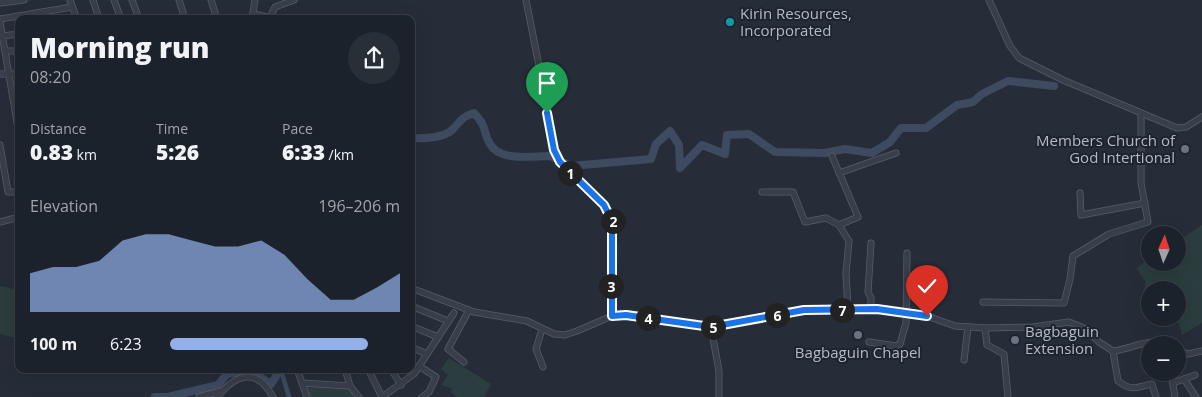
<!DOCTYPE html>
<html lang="en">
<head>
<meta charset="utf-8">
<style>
	body { margin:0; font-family:"Open Sans",sans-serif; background:#292f37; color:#f1f3f6; height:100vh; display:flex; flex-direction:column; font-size:19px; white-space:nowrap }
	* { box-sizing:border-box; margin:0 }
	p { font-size:16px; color:#a0a4a9 }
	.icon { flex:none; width:28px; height:28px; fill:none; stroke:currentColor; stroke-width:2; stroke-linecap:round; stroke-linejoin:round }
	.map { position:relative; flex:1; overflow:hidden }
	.panel { position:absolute; left:15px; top:15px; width:400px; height:358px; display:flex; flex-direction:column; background:#1c222b; border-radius:10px; box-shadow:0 5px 20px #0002,0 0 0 1px #3a3f47 }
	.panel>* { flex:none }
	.needle { width:32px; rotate:3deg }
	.buttons { position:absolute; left:1141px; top:226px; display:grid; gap:10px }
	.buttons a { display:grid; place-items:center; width:45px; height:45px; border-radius:50%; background:#1c222b; box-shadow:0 5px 20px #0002,0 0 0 1px #3a3f47; font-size:25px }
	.pin { position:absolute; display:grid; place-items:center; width:42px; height:42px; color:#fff; margin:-51px -21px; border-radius:50% 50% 50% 0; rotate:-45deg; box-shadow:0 0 5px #0007 }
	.pin .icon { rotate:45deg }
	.km { position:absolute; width:25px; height:25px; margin:-12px; border-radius:50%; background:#222; color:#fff; font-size:14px; line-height:25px; text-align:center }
	.round { display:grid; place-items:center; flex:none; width:52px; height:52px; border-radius:26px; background:#292f37 }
	.overview { display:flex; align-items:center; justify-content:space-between; height:85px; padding:0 15px }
	h1 { font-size:28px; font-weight:800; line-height:38px }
	.metrics { display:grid; grid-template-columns:repeat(3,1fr); gap:8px; height:85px; padding:5px 15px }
	.metrics div { display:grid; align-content:center }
	.metrics b { font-size:21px; font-weight:800 }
	.metrics small { font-size:14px; font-weight:400 }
	.metrics p { font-size:14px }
	.chart { height:140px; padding:10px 15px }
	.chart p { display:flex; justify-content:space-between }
	.chart svg { width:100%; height:90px; margin-top:5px; fill:#93b0eb; opacity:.7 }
	ul { padding:0 15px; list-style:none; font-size:16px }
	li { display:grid; grid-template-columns:80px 60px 1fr; align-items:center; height:38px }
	li i { height:12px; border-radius:6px; background:#93b0eb }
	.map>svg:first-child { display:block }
	.green { fill:#2b3d3e }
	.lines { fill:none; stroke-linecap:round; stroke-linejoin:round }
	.canal { stroke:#3d4a60; stroke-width:4.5 }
	.river { stroke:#3d4a60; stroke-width:8 }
	.minor-casing { stroke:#575d68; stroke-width:7 }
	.minor { stroke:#393f4a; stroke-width:5.5 }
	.route-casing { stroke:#fff; stroke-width:10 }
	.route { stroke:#1a73e8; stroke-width:6 }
	.culture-dot { fill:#0f9aa8; stroke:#1e242f; stroke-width:2 }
	.worship-dot { fill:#6b7280; stroke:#1e242f; stroke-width:2 }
	.labels { text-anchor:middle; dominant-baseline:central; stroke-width:4; stroke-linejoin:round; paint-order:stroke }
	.poi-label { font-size:15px; fill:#b4bac5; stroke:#1e242f; text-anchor:start }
</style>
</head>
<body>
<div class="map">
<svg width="1202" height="397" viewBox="0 0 1202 397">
	<rect width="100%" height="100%" fill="#262d39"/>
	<g class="green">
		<path d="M1202 225V323L1182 335 1179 323 1167 318H1178V290H1150V298L1143 294 1146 282 1136 268 1150 259V262H1178V241Z"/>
		<path d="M16 282H19V339L0 334V286L14 289Z"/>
		<path d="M449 358 491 384 484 397H457L450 392 453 389 441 385 448 375 441 369Z"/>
		<path d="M307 385 348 387 355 397H309Z"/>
	</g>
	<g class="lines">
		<path class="canal" d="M281 370 289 397"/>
		<g class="river">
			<path d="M411 138C422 139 445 138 453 129 462 120 460 118 474 113 488 128 482 130 490 144 500 162 532 156 550 156L556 159"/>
			<path d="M565 163 571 166 651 159 656 144 670 131 679 145 680 168 702 145 725 154 727 135 749 134 775 152 825 153 845 149 872 153 890 142 901 128H926L957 105 973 102 982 94 1008 81 1054 86"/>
			<path d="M155 397H168L218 385 227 374 251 371 271 384 281 369"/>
		</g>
		<defs>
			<g id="minor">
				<path d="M70 0 77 19"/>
				<path d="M93 0 99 19"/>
				<path d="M114 0 121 19"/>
				<path d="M132 0 139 19"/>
				<path d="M179 0 185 19"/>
				<path d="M211 0 217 19"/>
				<path d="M526 0 557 157C568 177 590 189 605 206 620 224 611 290 612 316"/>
				<path d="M989 0 1010 46 1019 58 1063 80 1177 128 1186 127 1202 117"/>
				<path d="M0 3 24 0"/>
				<path d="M254 14 270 18"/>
				<path d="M0 19 72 7"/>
				<path d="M252 19 255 0"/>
				<path d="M269 19 275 7 294 0"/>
				<path d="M0 22 19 134"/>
				<path d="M2 36 19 34"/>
				<path d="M5 51H19"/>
				<path d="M0 74H19"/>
				<path d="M0 145 8 192H19"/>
				<path d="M832 156 858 217 839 225 849 241 846 273 848 309"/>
				<path d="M839 173 896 153"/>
				<path d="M762 192H793L805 222 826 218 839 225"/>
				<path d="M1080 193 1081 215 1145 203"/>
				<path d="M0 222 19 217"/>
				<path d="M411 288 474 312 527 321 554 334 565 335 577 331 612 316 626 315 711 327 801 311 877 309 927 316 955 326 985 328 1033 327 1069 322 1084 328 1099 342 1113 351C1132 349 1149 337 1167 345"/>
				<path d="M983 302 1064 303 1070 279 1073 256 1109 234 1148 222 1141 183V113"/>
				<path d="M411 306 448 321"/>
				<path d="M871 309V298L868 292 871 243"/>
				<path d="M411 326 438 337"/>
				<path d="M711 327 719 371V397"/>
				<path d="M985 328 987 345 1004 354 1008 397"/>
				<path d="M542 329 536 349 543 367"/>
				<path d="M869 342 896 346 900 344 906 323 907 253"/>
				<path d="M411 347 427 354"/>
				<path d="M1178 350 1188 354 1202 351"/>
				<path d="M1113 351 1118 381C1133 392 1136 387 1152 384L1156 397"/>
				<path d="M964 360 968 327"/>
				<path d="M464 362 448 349 469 310"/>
				<path d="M419 366 436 377 429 392 422 397"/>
				<path d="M297 369 307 397"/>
				<path d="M345 369 350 386 359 397"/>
				<path d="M368 369 382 397"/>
				<path d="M391 369 401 385"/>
				<path d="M1171 373 1175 397"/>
				<path d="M1184 379 1196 397"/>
				<path d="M302 383 350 386"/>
				<path d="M1173 383 1195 375"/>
				<path d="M199 397 221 391"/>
				<path d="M217 397C235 375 256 366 273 397"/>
				<path d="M382 397 414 374 454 313"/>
			</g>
		</defs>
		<use href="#minor" class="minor-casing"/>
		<use href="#minor" class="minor"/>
	</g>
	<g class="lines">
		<defs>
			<path id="route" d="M547 113 554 150 560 162 604 205 612 221V316L626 315 711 327 804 310 877 309 927 316"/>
		</defs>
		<use href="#route" class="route-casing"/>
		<use href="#route" class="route"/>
	</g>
	<circle class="culture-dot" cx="730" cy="22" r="5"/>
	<g class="worship-dot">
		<circle cx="1185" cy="149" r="5"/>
		<circle cx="858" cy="335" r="5"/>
		<circle cx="1015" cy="340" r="5"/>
	</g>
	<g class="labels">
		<g class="poi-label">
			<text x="740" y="13">Kirin Resources,<tspan x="740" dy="17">Incorporated</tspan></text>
			<text x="1175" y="140" text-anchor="end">Members Church of<tspan x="1175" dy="17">God Intertional</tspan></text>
			<text x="1025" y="331">Bagbaguin<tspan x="1025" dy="17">Extension</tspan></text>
			<text x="858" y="352" text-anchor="middle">Bagbaguin Chapel</text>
		</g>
	</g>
</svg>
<div class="buttons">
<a><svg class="needle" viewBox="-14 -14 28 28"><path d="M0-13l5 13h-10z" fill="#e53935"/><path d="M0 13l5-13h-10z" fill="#a0a4a9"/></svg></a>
<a>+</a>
<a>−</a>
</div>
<div class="pin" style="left:547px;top:113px;background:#1e9e55"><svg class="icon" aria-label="arrive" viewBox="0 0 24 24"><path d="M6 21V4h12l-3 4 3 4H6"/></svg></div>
<div class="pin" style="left:927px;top:316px;background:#d93025"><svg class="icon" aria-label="check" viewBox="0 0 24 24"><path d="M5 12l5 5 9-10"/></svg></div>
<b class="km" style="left:570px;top:173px">1</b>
<b class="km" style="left:613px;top:221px">2</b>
<b class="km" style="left:611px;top:286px">3</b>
<b class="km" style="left:648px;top:318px">4</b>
<b class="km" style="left:713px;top:327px">5</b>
<b class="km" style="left:777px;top:315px">6</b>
<b class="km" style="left:842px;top:310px">7</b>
<section class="panel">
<div class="overview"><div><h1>Morning run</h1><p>08:20</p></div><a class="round"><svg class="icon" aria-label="share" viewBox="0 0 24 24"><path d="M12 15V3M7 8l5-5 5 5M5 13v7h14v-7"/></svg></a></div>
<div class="metrics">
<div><p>Distance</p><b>0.83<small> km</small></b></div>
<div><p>Time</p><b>5:26</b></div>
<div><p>Pace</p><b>6:33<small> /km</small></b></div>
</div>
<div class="chart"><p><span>Elevation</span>196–206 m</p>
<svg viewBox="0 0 160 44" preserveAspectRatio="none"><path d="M0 44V25L10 22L20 22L30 19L40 9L50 6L60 6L70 9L80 12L90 12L100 9L110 16L120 28L130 38L140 38L150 32L160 25V44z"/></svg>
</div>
<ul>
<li><b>100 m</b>6:23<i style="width:86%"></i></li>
</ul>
</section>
</div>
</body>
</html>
